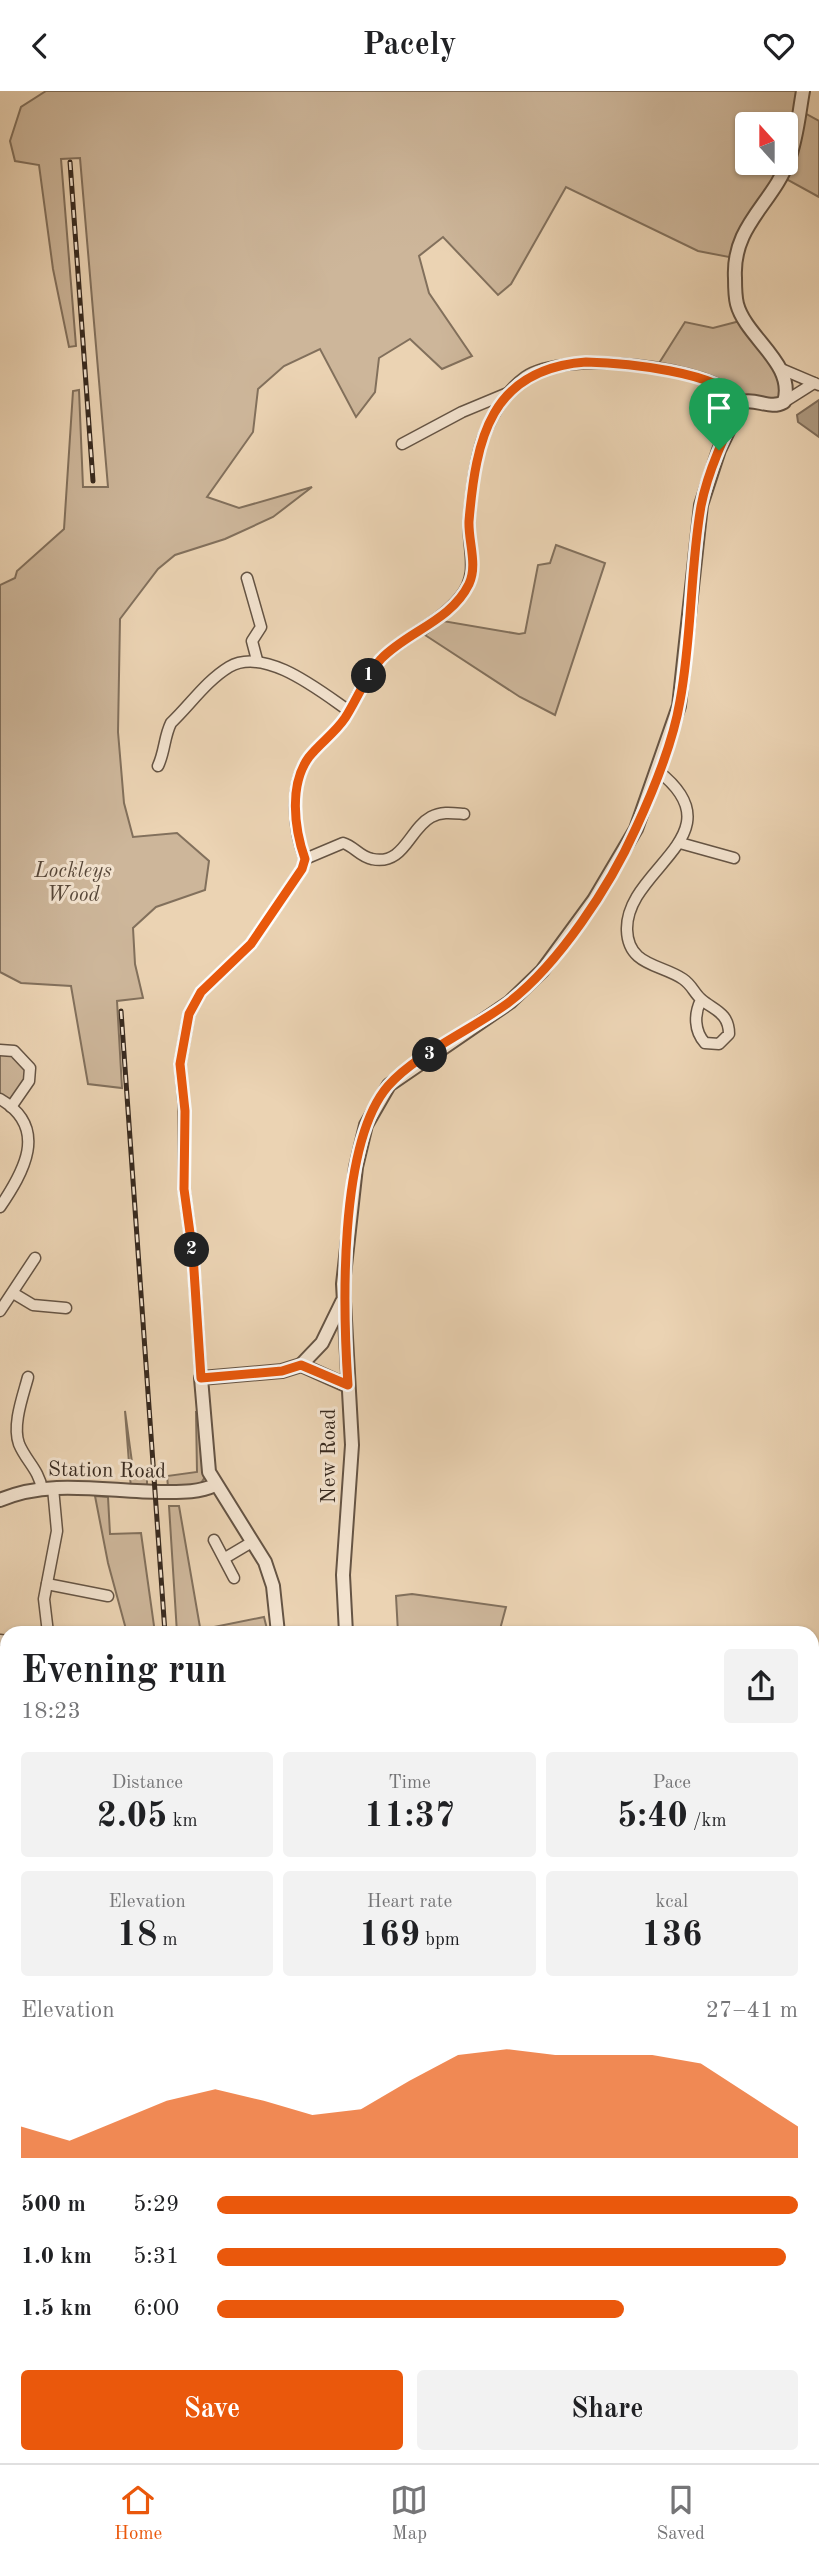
<!DOCTYPE html>
<html lang="en">
<head>
<meta charset="utf-8">
<style>
	body { margin:0; font-family:"Old Standard TT",serif; background:#f2f2f2; color:#202124; height:100vh; display:flex; flex-direction:column; font-size:26px; white-space:nowrap }
	* { box-sizing:border-box; margin:0 }
	p { font-size:23px; color:#757577 }
	.icon { flex:none; width:38px; height:38px; fill:none; stroke:currentColor; stroke-width:2; stroke-linecap:round; stroke-linejoin:round }
	.map { position:relative; flex:1; overflow:hidden }
	.side { position:absolute; left:0px; top:1535px; width:819px; height:838px; display:flex; flex-direction:column; background:#fff; border-radius:21px 21px 0 0; box-shadow:0 2px 5px #0004 }
	.side>* { flex:none }
	.needle { width:46px; rotate:339deg }
	.fabs { position:absolute; left:735px; top:21px; display:grid; gap:14px }
	.fabs a { display:grid; place-items:center; width:63px; height:63px; border-radius:7px; background:#fff; box-shadow:0 2px 5px #0004; font-size:35px }
	.pin { position:absolute; display:grid; place-items:center; width:60px; height:60px; color:#fff; margin:-72px -30px; border-radius:50% 50% 50% 0; rotate:-45deg; box-shadow:0 0 7px #0007 }
	.pin .icon { rotate:45deg }
	.km { position:absolute; width:35px; height:35px; margin:-18px; border-radius:50%; background:#222; color:#fff; font-size:19px; line-height:35px; text-align:center }
	.round { display:grid; place-items:center; flex:none; width:74px; height:74px; border-radius:7px; background:#f2f2f2 }
	.overview { display:flex; align-items:center; justify-content:space-between; height:119px; padding:0 21px }
	h1 { font-size:38px; font-weight:700; line-height:52px }
	.metrics { display:grid; grid-template-columns:repeat(3,1fr); gap:10px; height:119px; padding:7px 21px }
	.metrics div { display:grid; align-content:center; border-radius:7px; background:#f2f2f2; text-align:center }
	.metrics b { font-size:35px; font-weight:700 }
	.metrics small { font-size:19px; font-weight:400 }
	.metrics p { font-size:19px }
	.chart { height:196px; padding:14px 21px }
	.chart p { display:flex; justify-content:space-between }
	.chart svg { width:100%; height:126px; margin-top:7px; fill:#ea580c; opacity:.7 }
	.cta { display:flex; gap:14px; margin-top:auto; padding:14px 21px }
	.cta a { flex:1; height:80px; border-radius:7px; background:#ea580c; color:#fff; font-size:28px; font-weight:700; line-height:80px; text-align:center }
	.cta a+a { background:#f2f2f2; color:#202124 }
	ul { padding:0 21px; list-style:none; font-size:23px }
	li { display:grid; grid-template-columns:112px 84px 1fr; align-items:center; height:52px }
	li i { height:18px; border-radius:9px; background:#ea580c }
	header { display:flex; justify-content:space-between; align-items:center; height:91px; padding:0 21px; background:#fff; font-size:32px; font-weight:700 }
	.menu { display:flex; justify-content:space-around; align-items:center; height:98px; border-top:2px solid #e0e0e0; background:#fff; font-size:19px; color:#757577 }
	.menu a { display:grid; justify-items:center; gap:4px }
	.menu .selected { color:#ea580c }
	.map>svg:first-child { display:block }
	.green { fill:#cdb69a; stroke:#82705c; stroke-width:2; fill-rule:evenodd }
	.water { fill:#ae9a81; stroke:#7f6d5a; stroke-width:2 }
	.lines { fill:none; stroke-linecap:round; stroke-linejoin:round }
	.river { stroke:#ae9a81; stroke-width:16 }
	.minor-casing { stroke:#655444; stroke-width:13 }
	.tertiary-casing { stroke:#655444; stroke-width:16 }
	.primary-casing { stroke:#382a1f; stroke-width:18 }
	.minor { stroke:#f2e2ce; stroke-width:10 }
	.tertiary { stroke:#f2e2ce; stroke-width:12 }
	.primary { stroke:#ebd3b3; stroke-width:14 }
	.rail-casing { stroke:#382a1f; stroke-width:5 }
	.rail { stroke:#f2e2ce; stroke-width:2.5; stroke-dasharray:8; stroke-linecap:butt }
	.route-casing { stroke:#fff; stroke-width:14 }
	.route { stroke:#ea580c; stroke-width:9 }
	.labels { text-anchor:middle; dominant-baseline:central; stroke-width:6; stroke-linejoin:round; paint-order:stroke }
	.park-label { font-size:21px; font-style:italic; fill:#564638; stroke:#f2e2ce }
	.street-label { font-size:21px; fill:#382a1f; stroke:#f2e2ce }
</style>
</head>
<body>
<header><svg class="icon" aria-label="back" viewBox="0 0 24 24"><path d="M15 5l-7 7 7 7"/></svg>Pacely<svg class="icon" aria-label="heart" viewBox="0 0 24 24"><path d="M12 20l-8-8c-3-5 5-10 8-4 3-6 11-1 8 4z"/></svg></header>
<div class="map">
<svg width="819" height="2372" viewBox="0 0 819 2372">
	<rect width="100%" height="100%" fill="#ebd3b3"/>
	<filter id="stains"><feTurbulence type="fractalNoise" baseFrequency=".00286" numOctaves="4"/><feColorMatrix values="0 0 0 0 .2 0 0 0 0 .09 0 0 0 0 .02 0 0 0 .5 -.17"/></filter>
	<radialGradient id="worn" r=".72"><stop offset=".6" stop-color="#630" stop-opacity="0"/><stop offset="1" stop-color="#630" stop-opacity=".3"/></radialGradient>
	<g class="green">
		<path d="M46 0H804L801 20 819 30V106L781 85 734 167 698 160 566 96 511 193 498 204 443 146 419 165 429 202 472 265 442 278 410 248 379 267 375 301 356 326 320 258 284 275 258 298 253 341 207 406 239 417 312 396 273 426 225 448 175 464 158 478 120 528 118 641 124 712 133 746 177 742 209 770 205 799 156 816 133 837 135 873 143 907 117 910 122 997 88 993 71 895 21 892 0 881V494L15 487 17 480 64 438 73 300 79 299 83 396H108L80 67 61 68 76 255 69 256 53 178 39 74 15 70 10 50 21 16ZM747 33H786V72H747Z"/>
		<path d="M744 229 779 277 784 311 751 310 719 296 656 277 685 231 713 237Z"/>
		<path d="M556 454 605 472 555 624 520 606 425 544 443 530 519 543 525 542 538 474 550 472Z"/>
		<path d="M0 962 12 963 26 977V991L11 1009 0 1004Z"/>
		<path d="M125 1320 134 1386H147V1397L131 1398Z"/>
		<path d="M196 1321H200L205 1386 199 1395 168 1396 167 1385 197 1381Z"/>
		<path d="M95 1405 108 1406 110 1443 141 1442 155 1542H127L108 1472Z"/>
		<path d="M169 1415H179L201 1542H177Z"/>
		<path d="M412 1503 506 1516 499 1542H398L396 1505Z"/>
		<path d="M264 1526 268 1542H223L214 1536Z"/>
		<path d="M819 1557V1766L812 1765V1560Z"/>
		<path d="M0 1773 7 1774V1885L0 1887Z"/>
		<path d="M7 1895V2254H0V1897Z"/>
		<path d="M812 1993 819 1995V2306L812 2307Z"/>
		<path d="M0 2261H7V2366H21L9 2372H0Z"/>
		<path d="M141 2366H211L212 2372H142Z"/>
		<path d="M229 2366H280L283 2372H229Z"/>
		<path d="M353 2366H401L408 2372H352Z"/>
	</g>
	<path class="water" d="M819 309V346L798 331 797 324Z"/>
	<g class="lines">
		<path class="river" d="M812 1834 819 1839"/>
		<defs>
			<g id="minor">
				<path d="M779 277 819 294"/>
				<path d="M784 311 814 292"/>
				<path d="M402 353 462 321 510 301"/>
				<path d="M247 487 261 536 252 550 257 569"/>
				<path d="M158 675C165 660 164 646 171 632 190 614 206 590 229 576 265 555 320 600 349 620"/>
				<path d="M658 680C740 744 625 777 627 839 628 875 661 873 683 888 692 894 694 902 701 908 713 919 729 921 729 943L719 953 705 952C694 940 694 923 701 909"/>
				<path d="M680 752 734 767"/>
				<path d="M305 768 343 752C354 755 360 766 372 768 404 775 409 738 431 726 442 720 453 722 464 723"/>
				<path d="M0 959 14 960 30 977 29 990 11 1016"/>
				<path d="M0 1008C50 1037 23 1082 0 1116"/>
				<path d="M13 1202 33 1214 66 1217"/>
				<path d="M0 1220 35 1167"/>
				<path d="M28 1286C23 1305 12 1334 19 1353 26 1370 39 1379 42 1398"/>
				<path d="M201 1287 193 1164 184 1098V1016L180 973 189 923 201 901 251 853 302 778 305 768C293 738 289 693 309 666 320 652 335 642 345 627 357 608 365 585 381 568 405 544 438 533 460 506 480 482 467 458 469 430 471 404 474 371 483 347 492 325 505 300 525 286 563 259 715 273 742 311"/>
				<path d="M214 1449 234 1487"/>
				<path d="M225 1467 252 1451"/>
				<path d="M47 1493 108 1505"/>
				<path d="M48 1542 44 1508 57 1440 53 1397"/>
				<path d="M0 1549 7 1550"/>
				<path d="M0 1892 7 1890"/>
				<path d="M407 2366 414 2372"/>
				<path d="M562 2366 567 2372"/>
				<path d="M344 2372 346 2366"/>
				<path d="M624 2372 643 2366 671 2372"/>
				<path d="M699 2372 700 2366"/>
			</g>
			<g id="tertiary">
				<path d="M301 1274 322 1252 342 1211"/>
				<path d="M0 1409C50 1387 109 1401 161 1401 179 1401 198 1402 215 1394"/>
				<path d="M278 1542 273 1495 265 1471 209 1381 201 1287 282 1280 301 1274 348 1295"/>
				<path d="M346 1542 343 1484 352 1354 343 1193 356 1076 366 1034 389 994 510 911 542 880 594 809 636 738 679 615 701 414 719 359 742 311C757 307 770 319 784 311 796 273 746 247 737 213 735 205 735 195 735 187 732 134 773 113 789 68 797 47 799 22 803 0"/>
				<path d="M0 1768 7 1769"/>
				<path d="M812 1986 819 1989"/>
			</g>
			<g id="primary">
				<path d="M0 2257 7 2256"/>
				<path d="M471 2366 474 2372"/>
			</g>
		</defs>
		<use href="#minor" class="minor-casing"/>
		<use href="#tertiary" class="tertiary-casing"/>
		<use href="#primary" class="primary-casing"/>
		<use href="#minor" class="minor"/>
		<use href="#tertiary" class="tertiary"/>
		<use href="#primary" class="primary"/>
		<defs>
			<g id="rail">
				<path d="M70 71 93 390"/>
				<path d="M121 920 165 1542"/>
				<path d="M223 2366 224 2372"/>
			</g>
		</defs>
		<use href="#rail" class="rail-casing"/>
		<use href="#rail" class="rail"/>
	</g>
	<g class="lines">
		<defs>
			<path id="route" d="M586 271C623 272 719 280 741 311 725 344 708 379 701 415 690 479 692 546 680 610 673 652 654 698 636 737 610 795 559 873 508 912 473 938 416 963 388 995 338 1053 343 1220 348 1294L301 1274 282 1280 201 1287 193 1164 184 1098 185 1020 180 973 189 923 201 901 251 853 302 778 305 768C294 737 289 693 309 666 320 652 335 642 345 627 357 608 366 585 381 568 408 540 451 530 469 493 478 474 468 450 469 430 476 348 490 278 586 271Z"/>
		</defs>
		<use href="#route" class="route-casing"/>
		<use href="#route" class="route"/>
	</g>
	<g class="labels">
		<g class="park-label">
			<text x="73" y="780">Lockleys<tspan x="73" dy="24">Wood</tspan></text>
		</g>
		<g class="street-label">
			<text transform="translate(329 1365) rotate(-90)">New Road</text>
			<text transform="translate(107 1380) rotate(1)">Station Road</text>
		</g>
	</g>
	<rect width="100%" height="100%" filter="url(#stains)"/>
	<rect width="100%" height="100%" fill="url(#worn)"/>
</svg>
<div class="fabs">
<a><svg class="needle" viewBox="-14 -14 28 28"><path d="M0-13l5 13h-10z" fill="#e53935"/><path d="M0 13l5-13h-10z" fill="#757577"/></svg></a>
</div>
<div class="pin" style="left:719px;top:359px;background:#1e9e55"><svg class="icon" aria-label="arrive" viewBox="0 0 24 24"><path d="M6 21V4h12l-3 4 3 4H6"/></svg></div>
<b class="km" style="left:369px;top:585px">1</b>
<b class="km" style="left:192px;top:1159px">2</b>
<b class="km" style="left:430px;top:964px">3</b>
<section class="side">
<div class="overview"><div><h1>Evening run</h1><p>18:23</p></div><a class="round"><svg class="icon" aria-label="share" viewBox="0 0 24 24"><path d="M12 15V3M7 8l5-5 5 5M5 13v7h14v-7"/></svg></a></div>
<div class="metrics">
<div><p>Distance</p><b>2.05<small> km</small></b></div>
<div><p>Time</p><b>11:37</b></div>
<div><p>Pace</p><b>5:40<small> /km</small></b></div>
</div>
<div class="metrics">
<div><p>Elevation</p><b>18<small> m</small></b></div>
<div><p>Heart rate</p><b>169<small> bpm</small></b></div>
<div><p>kcal</p><b>136</b></div>
</div>
<div class="chart"><p><span>Elevation</span>27–41 m</p>
<svg viewBox="0 0 160 44" preserveAspectRatio="none"><path d="M0 44V33L10 38L20 31L30 24L40 20L50 24L60 29L70 27L80 17L90 8L100 6L110 8L120 8L130 8L140 11L150 22L160 33V44z"/></svg>
</div>
<ul>
<li><b>500 m</b>5:29<i style="width:100%"></i></li>
<li><b>1.0 km</b>5:31<i style="width:98%"></i></li>
<li><b>1.5 km</b>6:00<i style="width:70%"></i></li>
</ul>
<div class="cta"><a>Save</a><a>Share</a></div>
</section>
</div>
<nav class="menu">
<a class="selected"><svg class="icon" aria-label="home" viewBox="0 0 24 24"><path d="M3 11l9-7 9 7M6 9v11h12V9"/></svg>Home</a>
<a><svg class="icon" aria-label="map" viewBox="0 0 24 24"><path d="M3 6l6-2 6 2 6-2v14l-6 2-6-2-6 2zM9 4v14M15 6v14"/></svg>Map</a>
<a><svg class="icon" aria-label="saved" viewBox="0 0 24 24"><path d="M7 4h10v16l-5-4-5 4z"/></svg>Saved</a>
</nav>
</body>
</html>
